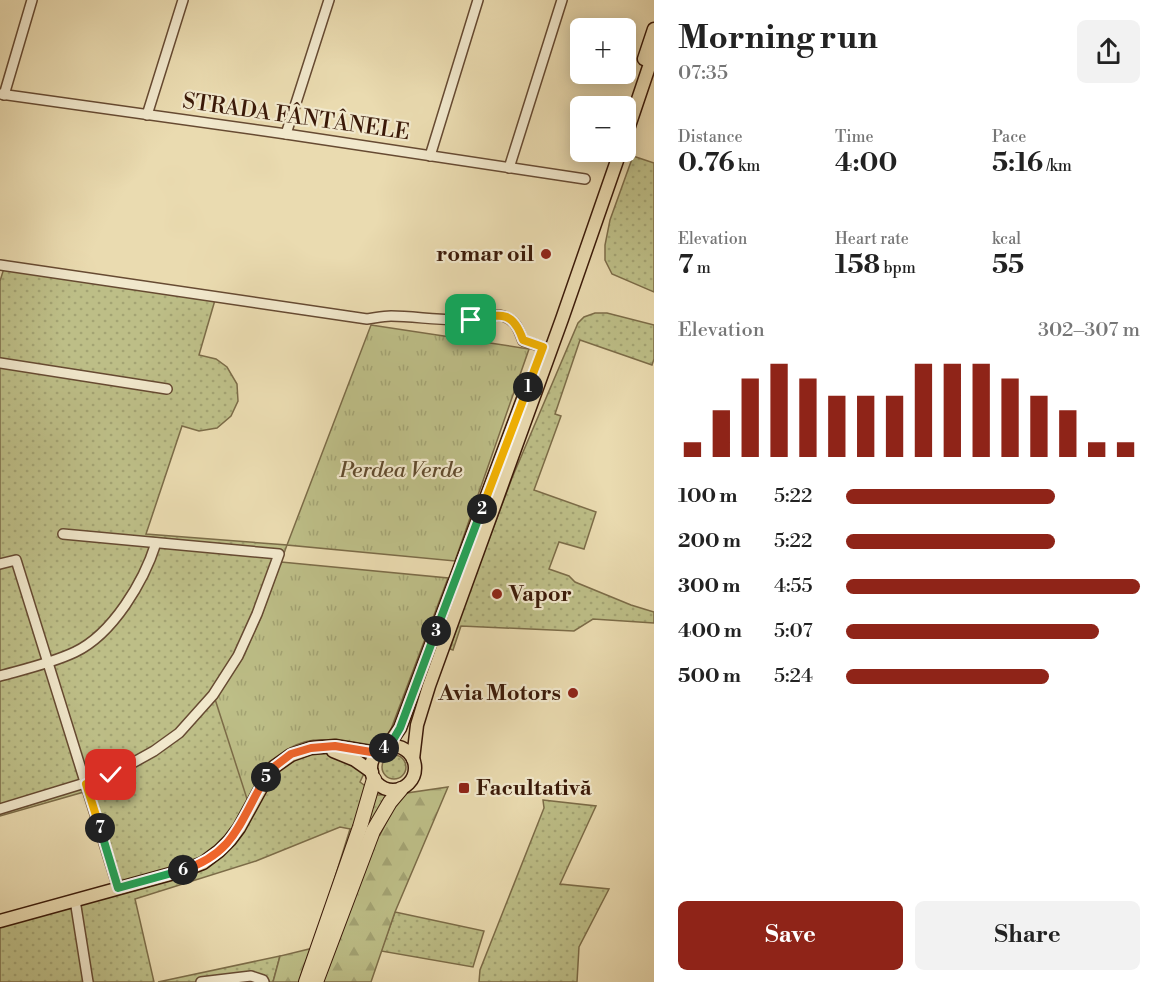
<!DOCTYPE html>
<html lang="en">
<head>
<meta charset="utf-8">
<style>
	body { margin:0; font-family:"Libre Bodoni",serif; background:#f2f2f2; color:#222; height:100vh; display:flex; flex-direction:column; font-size:22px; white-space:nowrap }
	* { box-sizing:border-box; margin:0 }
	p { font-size:20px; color:#767676 }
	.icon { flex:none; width:33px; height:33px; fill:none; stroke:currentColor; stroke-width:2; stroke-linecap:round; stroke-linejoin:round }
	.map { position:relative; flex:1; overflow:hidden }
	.sheet { display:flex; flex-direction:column; background:#fff; width:510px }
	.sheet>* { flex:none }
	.fabs { position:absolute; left:570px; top:18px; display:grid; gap:12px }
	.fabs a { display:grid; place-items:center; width:66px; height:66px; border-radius:9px; background:#fff; box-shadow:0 3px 15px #0003; font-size:30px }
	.pin { position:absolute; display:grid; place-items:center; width:51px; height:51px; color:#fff; margin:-26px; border-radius:12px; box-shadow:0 3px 9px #0006 }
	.km { position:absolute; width:30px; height:30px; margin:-15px; border-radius:50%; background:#222; color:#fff; font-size:16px; line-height:30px; text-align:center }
	.round { display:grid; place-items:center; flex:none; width:63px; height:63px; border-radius:9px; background:#f2f2f2 }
	.headline { display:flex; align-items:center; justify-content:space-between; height:102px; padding:0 24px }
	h1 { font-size:33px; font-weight:700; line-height:45px }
	.figures { display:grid; grid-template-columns:repeat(3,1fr); gap:9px; height:102px; padding:6px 24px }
	.figures div { display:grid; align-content:center }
	.figures b { font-size:26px; font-weight:700 }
	.figures small { font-size:16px; font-weight:400 }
	.figures p { font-size:16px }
	.chart { height:168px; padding:12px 24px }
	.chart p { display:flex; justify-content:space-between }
	.chart svg { width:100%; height:108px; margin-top:6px; stroke:#8f2418; stroke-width:6 }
	.button { display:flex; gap:12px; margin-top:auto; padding:12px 24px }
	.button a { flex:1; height:69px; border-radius:9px; background:#8f2418; color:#fff; font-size:24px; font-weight:700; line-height:69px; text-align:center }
	.button a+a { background:#f2f2f2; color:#222 }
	ul { padding:0 24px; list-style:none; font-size:20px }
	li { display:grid; grid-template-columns:96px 72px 1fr; align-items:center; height:45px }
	li i { height:15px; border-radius:8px; background:#8f2418 }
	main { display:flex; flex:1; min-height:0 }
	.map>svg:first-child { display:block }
	.grass { fill:url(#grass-dots); stroke:#7c6c48; stroke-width:1.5 }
	.forest { fill:url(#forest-firs); stroke:#7c6c48; stroke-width:1.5 }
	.park { fill:url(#park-tufts); stroke:#7c6c48; stroke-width:1.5 }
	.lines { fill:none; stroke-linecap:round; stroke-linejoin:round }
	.minor-casing { stroke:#664a32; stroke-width:12 }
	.major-casing { stroke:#3a1908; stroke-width:15 }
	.highway-casing { stroke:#3a1908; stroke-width:16 }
	.minor { stroke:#f1e8cc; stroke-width:9 }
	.major { stroke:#eadbb0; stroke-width:12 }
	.highway { stroke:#eadbb0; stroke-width:14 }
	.split-1-casing { stroke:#fff; stroke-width:12 }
	.split-2-casing { stroke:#fff; stroke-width:12 }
	.split-3-casing { stroke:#fff; stroke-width:12 }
	.split-4-casing { stroke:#fff; stroke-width:12 }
	.split-5-casing { stroke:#fff; stroke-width:12 }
	.split-6-casing { stroke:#fff; stroke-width:12 }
	.split-7-casing { stroke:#fff; stroke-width:12 }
	.split-8-casing { stroke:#fff; stroke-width:12 }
	.split-1 { stroke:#f5b400; stroke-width:8 }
	.split-2 { stroke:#f5b400; stroke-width:8 }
	.split-3 { stroke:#22a559; stroke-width:8 }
	.split-4 { stroke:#22a559; stroke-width:8 }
	.split-5 { stroke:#f0652b; stroke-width:8 }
	.split-6 { stroke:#f0652b; stroke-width:8 }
	.split-7 { stroke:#22a559; stroke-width:8 }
	.split-8 { stroke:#f5b400; stroke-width:8 }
	.poi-dot { fill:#8f2418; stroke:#f1e8cc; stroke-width:2 }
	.labels { text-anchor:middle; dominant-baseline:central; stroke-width:4.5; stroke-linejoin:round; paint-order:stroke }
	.street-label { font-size:22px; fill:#3a1908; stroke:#f1e8cc }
	.poi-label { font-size:22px; font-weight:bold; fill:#3a1908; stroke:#f1e8cc; text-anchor:end }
	.park-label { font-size:22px; font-style:italic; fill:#614b2e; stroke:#f1e8cc }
</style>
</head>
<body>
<main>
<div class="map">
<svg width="654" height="982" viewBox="0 0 654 982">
	<defs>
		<pattern id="grass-dots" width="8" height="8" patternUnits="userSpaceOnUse" patternTransform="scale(1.5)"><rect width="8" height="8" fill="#bdbe87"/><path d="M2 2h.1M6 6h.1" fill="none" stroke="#a3a373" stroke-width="1.8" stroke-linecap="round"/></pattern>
		<pattern id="forest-firs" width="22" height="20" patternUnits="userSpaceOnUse" patternTransform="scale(1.5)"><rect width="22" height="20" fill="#bdbe87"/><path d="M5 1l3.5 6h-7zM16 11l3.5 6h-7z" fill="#a3a373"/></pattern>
		<pattern id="park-tufts" width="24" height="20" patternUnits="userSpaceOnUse" patternTransform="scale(1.5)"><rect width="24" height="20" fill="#bdbe87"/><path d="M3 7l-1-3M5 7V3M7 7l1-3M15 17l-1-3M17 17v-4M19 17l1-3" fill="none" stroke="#a3a373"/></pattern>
	</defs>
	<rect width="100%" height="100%" fill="#eadbb0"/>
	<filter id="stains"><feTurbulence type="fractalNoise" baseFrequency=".00333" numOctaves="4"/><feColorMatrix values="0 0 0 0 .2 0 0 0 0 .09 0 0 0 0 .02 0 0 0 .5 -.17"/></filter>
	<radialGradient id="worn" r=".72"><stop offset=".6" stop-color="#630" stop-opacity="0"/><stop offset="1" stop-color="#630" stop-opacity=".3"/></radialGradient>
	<g class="grass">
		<path d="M633 156 654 163V292L612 274 605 260V245L610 220Z"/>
		<path d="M4 268 215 300 199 355 216 359 227 367 237 384 238 401 231 416 217 428 199 431 182 426 146 534 287 545 261 617 242 659 215 699 275 760C297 743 315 736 343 742 355 745 365 748 377 746L360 782 378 795 400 794 381 835 340 827 256 861 135 899 154 982H0V915L116 883 84 792 0 816V281Z"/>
		<path d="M595 313H607L654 325V359L652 365 580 340 555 414 561 416 534 490 596 512 584 549 559 542 549 569 569 576 575 582 631 605 654 612V623L593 619 574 631 461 626 453 650 450 649 462 611 512 478 578 323 584 317Z"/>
		<circle cx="394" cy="767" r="12"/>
		<path d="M543 800 596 806 560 884 609 889 579 947 577 982H479L480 970 544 808Z"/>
		<path d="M395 912 484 931 473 967 381 951Z"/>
		<path d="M280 956 273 982H158Z"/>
	</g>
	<path class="forest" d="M448 787 395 912 371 982H273L280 956 313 948 350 829 380 835 400 794Z"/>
	<g class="park">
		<path d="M371 325 529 349 455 561 287 545Z"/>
		<path d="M281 562 448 578 391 729C388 734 385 741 380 744 367 752 341 740 326 740 314 739 301 742 290 748 270 760 260 783 248 802L215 699 242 659 261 617Z"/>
	</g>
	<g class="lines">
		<defs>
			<g id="minor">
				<path d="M0 94 286 134 585 179"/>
				<path d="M4 95 32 0"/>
				<path d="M147 115 183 0"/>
				<path d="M286 134 329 0"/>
				<path d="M430 156 478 0"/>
				<path d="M509 168 562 0"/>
				<path d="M0 265 367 319C375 318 383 316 391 316 417 316 444 322 471 319 481 318 494 313 503 316 516 320 519 330 523 341L543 347"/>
				<path d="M0 363 167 389"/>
				<path d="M0 564 16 560 118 888"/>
				<path d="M0 676C25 669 52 663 75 652 113 634 144 581 156 543"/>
				<path d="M0 809 111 775 154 751 179 733 213 695 238 656 257 614 279 554 63 534"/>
				<path d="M75 900 88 982"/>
				<path d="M201 982 251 976 263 980 264 982"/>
			</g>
			<g id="major">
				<path d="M644 59 654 29"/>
				<path d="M626 135 654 52"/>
				<circle cx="393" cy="768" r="22"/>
				<path d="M387 747 400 728 523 399"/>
				<path d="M333 751 355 760 372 772"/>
				<path d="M413 759 417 725 429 686 562 319 620 152"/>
				<path d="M0 921 185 870 203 863 219 851 230 840 239 828 267 777 274 767 291 755 311 748 335 746 377 753"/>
			</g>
			<g id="highway">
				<path d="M306 982 360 827 374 779"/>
				<path d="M316 982 373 831 390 802 401 789"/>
			</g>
		</defs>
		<use href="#minor" class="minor-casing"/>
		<use href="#major" class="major-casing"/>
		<use href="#highway" class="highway-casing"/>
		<use href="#minor" class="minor"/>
		<use href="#major" class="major"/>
		<use href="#highway" class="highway"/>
	</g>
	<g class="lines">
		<defs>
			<path id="split-1" d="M471 320C499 315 512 308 523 340L543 347 528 387"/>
			<path id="split-2" d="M482 509 528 387"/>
			<path id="split-3" d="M436 631 482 509"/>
			<path id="split-4" d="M384 748 393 740 400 728 436 631"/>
			<path id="split-5" d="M266 777 274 767 291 754 311 748 335 746 377 753 384 748"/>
			<path id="split-6" d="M183 870C236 853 240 820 266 777"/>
			<path id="split-7" d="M100 828 118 888 183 870"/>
			<path id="split-8" d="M100 828 86 784 111 775"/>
		</defs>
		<use href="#split-1" class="split-1-casing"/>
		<use href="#split-2" class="split-2-casing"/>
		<use href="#split-3" class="split-3-casing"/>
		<use href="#split-4" class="split-4-casing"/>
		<use href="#split-5" class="split-5-casing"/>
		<use href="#split-6" class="split-6-casing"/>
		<use href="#split-7" class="split-7-casing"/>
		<use href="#split-8" class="split-8-casing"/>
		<use href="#split-1" class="split-1"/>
		<use href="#split-2" class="split-2"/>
		<use href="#split-3" class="split-3"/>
		<use href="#split-4" class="split-4"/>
		<use href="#split-5" class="split-5"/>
		<use href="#split-6" class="split-6"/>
		<use href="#split-7" class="split-7"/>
		<use href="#split-8" class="split-8"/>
	</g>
	<g class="poi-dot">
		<circle cx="546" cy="254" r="6"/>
		<circle cx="497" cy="594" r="6"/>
		<circle cx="573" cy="693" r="6"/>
		<rect x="458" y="782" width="12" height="12" rx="3"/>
	</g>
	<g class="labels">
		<g class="street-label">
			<text transform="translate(296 117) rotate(8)">STRADA FÂNTÂNELE</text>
		</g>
		<g class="poi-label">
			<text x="534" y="254">romar oil</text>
			<text x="509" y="594" text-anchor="start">Vapor</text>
			<text x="561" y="693">Avia Motors</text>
			<text x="476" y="788" text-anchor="start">Facultativă</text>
		</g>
		<g class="park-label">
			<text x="401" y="470">Perdea Verde</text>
		</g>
	</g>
	<rect width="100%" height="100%" filter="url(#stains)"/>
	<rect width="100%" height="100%" fill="url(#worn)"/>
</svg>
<div class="fabs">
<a>+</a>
<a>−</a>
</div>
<div class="pin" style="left:471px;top:320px;background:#1e9e55"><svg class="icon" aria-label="arrive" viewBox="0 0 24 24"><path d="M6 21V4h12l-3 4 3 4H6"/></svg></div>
<div class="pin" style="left:111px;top:775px;background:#d93025"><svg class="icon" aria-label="check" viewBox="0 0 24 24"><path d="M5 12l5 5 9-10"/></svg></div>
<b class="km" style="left:528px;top:387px">1</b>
<b class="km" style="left:482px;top:509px">2</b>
<b class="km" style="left:436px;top:631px">3</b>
<b class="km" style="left:384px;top:748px">4</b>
<b class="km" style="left:266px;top:777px">5</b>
<b class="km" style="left:183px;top:870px">6</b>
<b class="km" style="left:100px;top:828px">7</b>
</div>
<section class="sheet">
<div class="headline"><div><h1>Morning run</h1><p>07:35</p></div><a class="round"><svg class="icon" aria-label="share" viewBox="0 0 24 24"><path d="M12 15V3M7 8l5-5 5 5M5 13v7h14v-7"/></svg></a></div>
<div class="figures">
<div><p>Distance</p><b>0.76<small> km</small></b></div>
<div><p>Time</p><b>4:00</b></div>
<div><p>Pace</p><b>5:16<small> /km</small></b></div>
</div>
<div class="figures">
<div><p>Elevation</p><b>7<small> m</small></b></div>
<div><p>Heart rate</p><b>158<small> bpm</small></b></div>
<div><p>kcal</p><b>55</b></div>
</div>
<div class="chart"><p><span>Elevation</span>302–307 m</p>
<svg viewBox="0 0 160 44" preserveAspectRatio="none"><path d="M5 44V38M15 44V25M25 44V12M35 44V6M45 44V12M55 44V19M65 44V19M75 44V19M85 44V6M95 44V6M105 44V6M115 44V12M125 44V19M135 44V25M145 44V38M155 44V38"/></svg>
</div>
<ul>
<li><b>100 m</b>5:22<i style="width:71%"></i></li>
<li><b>200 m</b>5:22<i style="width:71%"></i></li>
<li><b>300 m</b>4:55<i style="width:100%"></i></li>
<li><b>400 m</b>5:07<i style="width:86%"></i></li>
<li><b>500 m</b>5:24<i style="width:69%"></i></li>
</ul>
<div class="button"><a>Save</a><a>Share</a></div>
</section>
</main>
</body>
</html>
